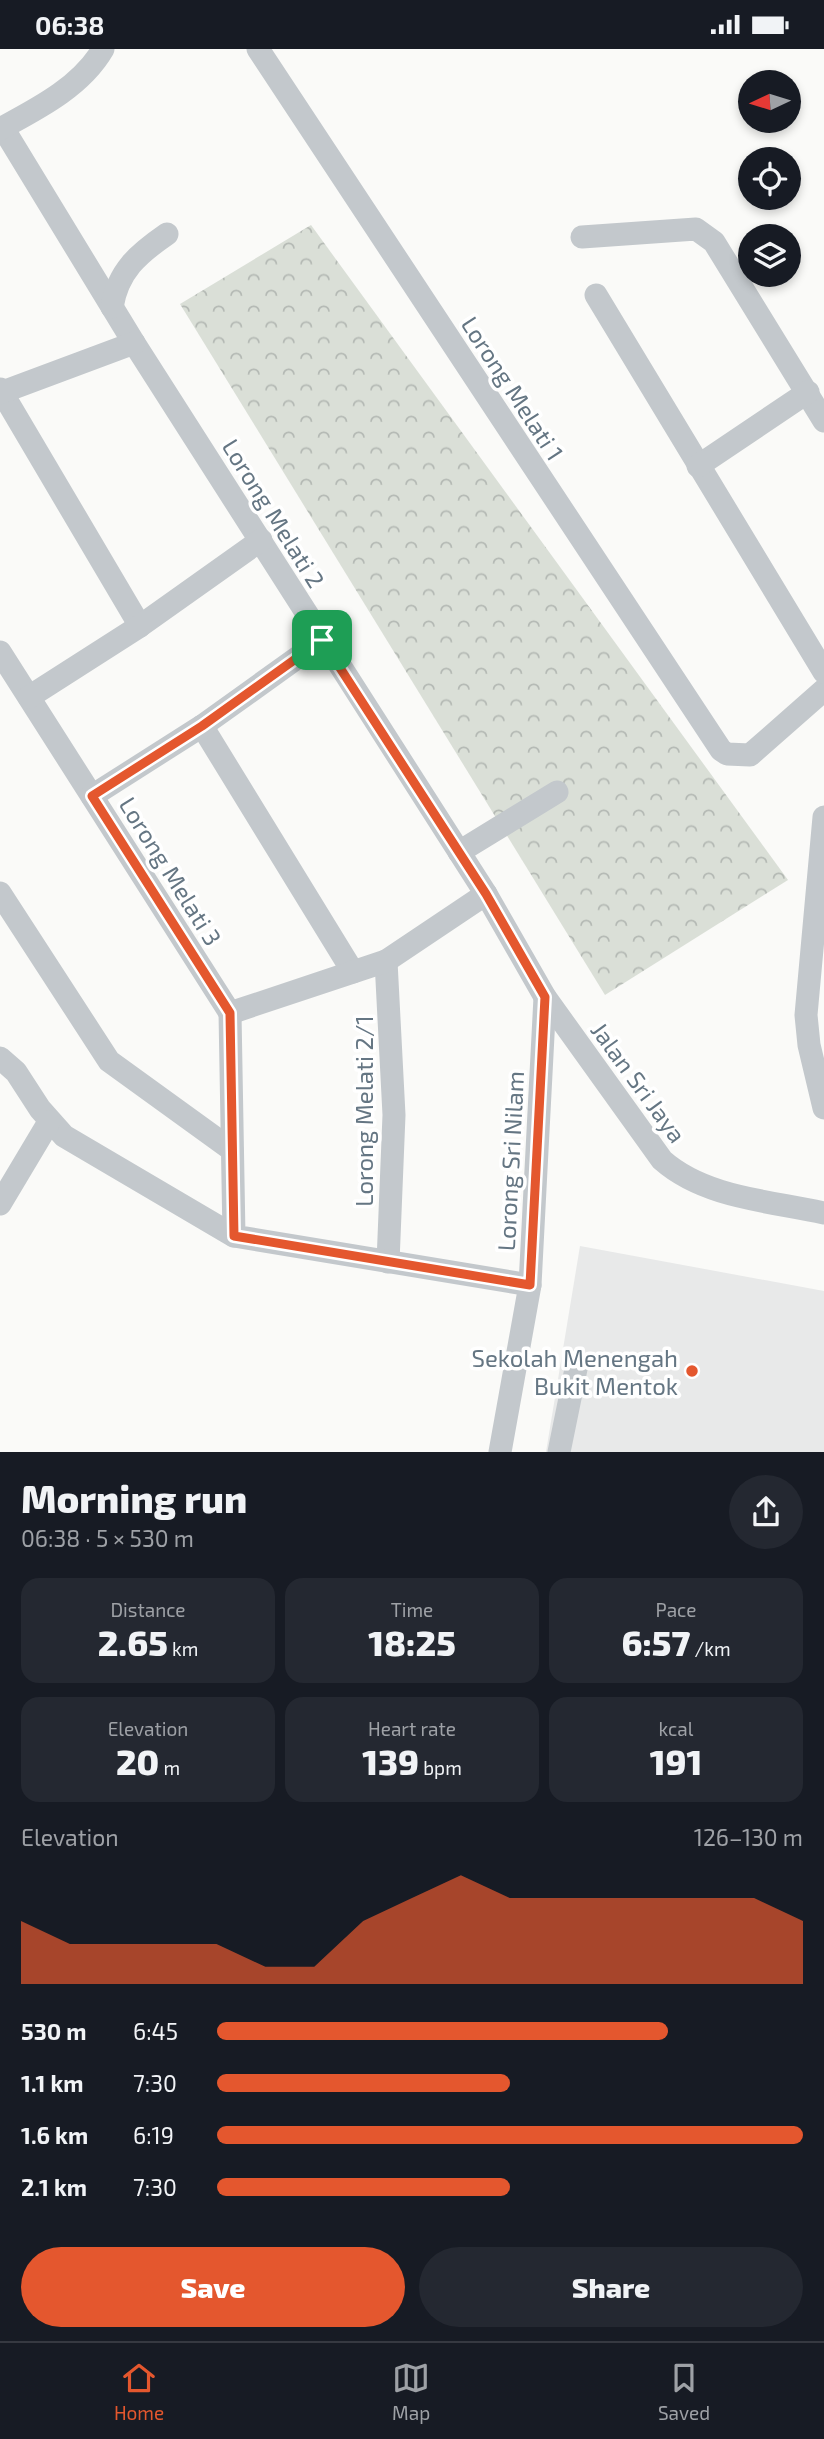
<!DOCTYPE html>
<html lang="en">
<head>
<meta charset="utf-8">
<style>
	body { margin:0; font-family:"Exo 2",sans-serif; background:#242831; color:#f1f3f6; height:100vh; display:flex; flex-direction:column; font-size:26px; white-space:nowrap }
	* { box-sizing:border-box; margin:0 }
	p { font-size:23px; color:#9ea1a6 }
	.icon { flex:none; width:38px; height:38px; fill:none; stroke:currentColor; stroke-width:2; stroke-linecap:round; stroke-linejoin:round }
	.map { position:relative; height:1403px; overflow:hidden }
	.details { display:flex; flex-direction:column; background:#171b24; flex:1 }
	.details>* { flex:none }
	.needle { width:46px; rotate:266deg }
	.buttons { position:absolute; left:738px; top:21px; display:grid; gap:14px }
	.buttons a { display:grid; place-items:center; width:63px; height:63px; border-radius:50%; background:#171b24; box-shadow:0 4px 10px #0003; font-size:35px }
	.pin { position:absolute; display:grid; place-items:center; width:60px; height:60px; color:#fff; margin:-30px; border-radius:14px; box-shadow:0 4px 10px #0006 }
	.round { display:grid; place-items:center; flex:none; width:74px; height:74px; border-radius:37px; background:#242831 }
	.summary { display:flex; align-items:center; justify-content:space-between; height:119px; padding:0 21px }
	h1 { font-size:38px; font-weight:800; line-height:52px }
	.figures { display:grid; grid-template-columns:repeat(3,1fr); gap:10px; height:119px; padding:7px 21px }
	.figures div { display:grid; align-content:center; border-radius:18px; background:#242831; text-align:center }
	.figures b { font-size:35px; font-weight:800 }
	.figures small { font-size:19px; font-weight:400 }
	.figures p { font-size:19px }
	.chart { height:196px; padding:14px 21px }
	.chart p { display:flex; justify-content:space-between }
	.chart svg { width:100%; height:126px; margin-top:7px; fill:#e4572e; opacity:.7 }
	.action { display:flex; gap:14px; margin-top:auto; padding:14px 21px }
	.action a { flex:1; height:80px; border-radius:42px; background:#e4572e; color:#fff; font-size:28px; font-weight:800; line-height:80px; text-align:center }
	.action a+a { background:#242831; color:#f1f3f6 }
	ul { padding:0 21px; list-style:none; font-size:23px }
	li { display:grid; grid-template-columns:112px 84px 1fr; align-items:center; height:52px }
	li i { height:18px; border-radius:9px; background:#e4572e }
	.status { display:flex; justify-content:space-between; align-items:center; height:49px; padding:0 35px; background:#171b24; direction:ltr }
	.status svg { height:19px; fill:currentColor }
	.dock { display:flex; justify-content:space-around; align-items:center; height:98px; border-top:2px solid #363941; background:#171b24; font-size:19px; color:#9ea1a6 }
	.dock a { display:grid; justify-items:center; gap:4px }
	.dock .active { color:#e4572e }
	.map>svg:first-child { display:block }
	.built { fill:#e8e9e9 }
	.forest { fill:url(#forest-crowns) }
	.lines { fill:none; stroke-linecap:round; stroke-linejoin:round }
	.minor { stroke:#c3c8cc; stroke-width:23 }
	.route-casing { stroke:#fff; stroke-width:14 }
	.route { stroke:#e4572e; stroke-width:9 }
	.poi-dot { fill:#e4572e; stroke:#fff; stroke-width:2.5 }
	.labels { text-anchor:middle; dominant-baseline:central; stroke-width:7; stroke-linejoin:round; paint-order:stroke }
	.street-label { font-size:24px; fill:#657683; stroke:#fff }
	.poi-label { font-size:24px; fill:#657683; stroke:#fff; text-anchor:end }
</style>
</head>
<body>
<div class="status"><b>06:38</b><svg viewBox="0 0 49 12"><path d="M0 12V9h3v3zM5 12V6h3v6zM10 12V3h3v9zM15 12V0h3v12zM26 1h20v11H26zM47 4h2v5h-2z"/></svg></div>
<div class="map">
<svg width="824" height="1403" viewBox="0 0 824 1403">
	<defs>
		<pattern id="forest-crowns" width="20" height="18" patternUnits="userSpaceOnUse" patternTransform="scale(1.75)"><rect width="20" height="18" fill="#dadfd7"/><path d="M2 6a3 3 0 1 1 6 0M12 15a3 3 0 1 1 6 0" fill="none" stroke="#b4b9b4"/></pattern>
	</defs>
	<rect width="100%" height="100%" fill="#fafaf8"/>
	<path class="built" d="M580 1197 824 1242V1403H546Z"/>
	<path class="forest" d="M311 176 788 831 605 946 180 255Z"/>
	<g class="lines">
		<g class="minor">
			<path d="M258 0 721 701 727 705 750 706 824 641"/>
			<path d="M3 79 134 294 486 845 545 948 662 1111C705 1149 770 1152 824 1164"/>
			<path d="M0 80C37 60 81 38 103 0"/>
			<path d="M582 188 696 180 714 193 824 372"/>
			<path d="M596 246 824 623"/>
			<path d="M112 258C118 222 138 205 167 185"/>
			<path d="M0 340 140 577"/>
			<path d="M0 344 134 294"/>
			<path d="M698 417 808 343"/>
			<path d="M0 603 230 964"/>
			<path d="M29 648 140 577 261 491"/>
			<path d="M202 677 353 923"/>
			<path d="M92 747 202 677 322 591"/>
			<path d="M824 768 806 966 809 996 824 1059"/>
			<path d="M459 803 557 743"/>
			<path d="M0 844 109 1012 232 1101"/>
			<path d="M386 912 394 1066 388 1213"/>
			<path d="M230 964 234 1187 530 1236"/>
			<path d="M230 964 386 912 486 845"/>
			<path d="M0 1009 16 1023 40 1060 64 1087 234 1187"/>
			<path d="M0 1155 49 1073"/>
			<path d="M500 1403 530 1236 545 948"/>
			<path d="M559 1403 577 1315"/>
		</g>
	</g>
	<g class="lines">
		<defs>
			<path id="route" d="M322 591 486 845 545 948 530 1236 234 1187 230 964 92 747 202 677Z"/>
		</defs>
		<use href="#route" class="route-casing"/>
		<use href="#route" class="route"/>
	</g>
	<circle class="poi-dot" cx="692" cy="1322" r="7"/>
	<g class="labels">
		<g class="street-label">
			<text transform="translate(513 339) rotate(57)">Lorong Melati 1</text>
			<text transform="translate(274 464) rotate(58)">Lorong Melati 2</text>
			<text transform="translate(171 822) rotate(58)">Lorong Melati 3</text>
			<text transform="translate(639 1033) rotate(54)">Jalan Sri Jaya</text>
			<text transform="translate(363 1062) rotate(-90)">Lorong Melati 2/1</text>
			<text transform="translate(510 1112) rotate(-87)">Lorong Sri Nilam</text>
		</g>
		<g class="poi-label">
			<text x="678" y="1308">Sekolah Menengah<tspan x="678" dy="28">Bukit Mentok</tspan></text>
		</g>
	</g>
</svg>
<div class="buttons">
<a><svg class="needle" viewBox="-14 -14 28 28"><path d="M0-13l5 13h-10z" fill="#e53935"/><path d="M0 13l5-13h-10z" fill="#9ea1a6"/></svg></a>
<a><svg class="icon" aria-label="locate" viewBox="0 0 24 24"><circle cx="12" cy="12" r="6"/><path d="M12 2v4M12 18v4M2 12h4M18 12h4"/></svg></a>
<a><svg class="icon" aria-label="layers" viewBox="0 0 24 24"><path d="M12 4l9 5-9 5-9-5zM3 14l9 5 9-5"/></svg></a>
</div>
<div class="pin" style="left:322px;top:591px;background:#1e9e55"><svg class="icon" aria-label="arrive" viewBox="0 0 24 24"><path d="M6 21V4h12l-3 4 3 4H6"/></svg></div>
</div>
<section class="details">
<div class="summary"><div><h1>Morning run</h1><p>06:38 · 5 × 530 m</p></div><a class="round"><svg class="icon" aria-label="share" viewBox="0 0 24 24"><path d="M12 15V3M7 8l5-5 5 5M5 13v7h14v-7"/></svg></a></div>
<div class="figures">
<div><p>Distance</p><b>2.65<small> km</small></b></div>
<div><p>Time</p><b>18:25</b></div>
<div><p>Pace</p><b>6:57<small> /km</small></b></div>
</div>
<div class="figures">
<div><p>Elevation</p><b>20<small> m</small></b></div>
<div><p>Heart rate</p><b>139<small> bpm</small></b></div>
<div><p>kcal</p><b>191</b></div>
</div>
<div class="chart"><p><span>Elevation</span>126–130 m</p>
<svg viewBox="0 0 160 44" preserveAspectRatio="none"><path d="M0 44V22L10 30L20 30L30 30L40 30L50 38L60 38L70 22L80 14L90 6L100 14L110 14L120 14L130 14L140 14L150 14L160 22V44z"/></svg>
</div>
<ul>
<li><b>530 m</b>6:45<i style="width:77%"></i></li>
<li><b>1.1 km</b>7:30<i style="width:50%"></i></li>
<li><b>1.6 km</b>6:19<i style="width:100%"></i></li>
<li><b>2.1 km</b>7:30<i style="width:50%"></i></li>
</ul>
<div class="action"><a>Save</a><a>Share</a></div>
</section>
<nav class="dock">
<a class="active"><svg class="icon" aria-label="home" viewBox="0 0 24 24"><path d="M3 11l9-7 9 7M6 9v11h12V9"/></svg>Home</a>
<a><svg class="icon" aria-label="map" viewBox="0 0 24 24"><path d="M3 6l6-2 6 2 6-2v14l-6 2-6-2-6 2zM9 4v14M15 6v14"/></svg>Map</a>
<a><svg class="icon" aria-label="saved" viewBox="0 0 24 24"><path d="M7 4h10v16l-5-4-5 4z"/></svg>Saved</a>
</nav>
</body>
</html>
